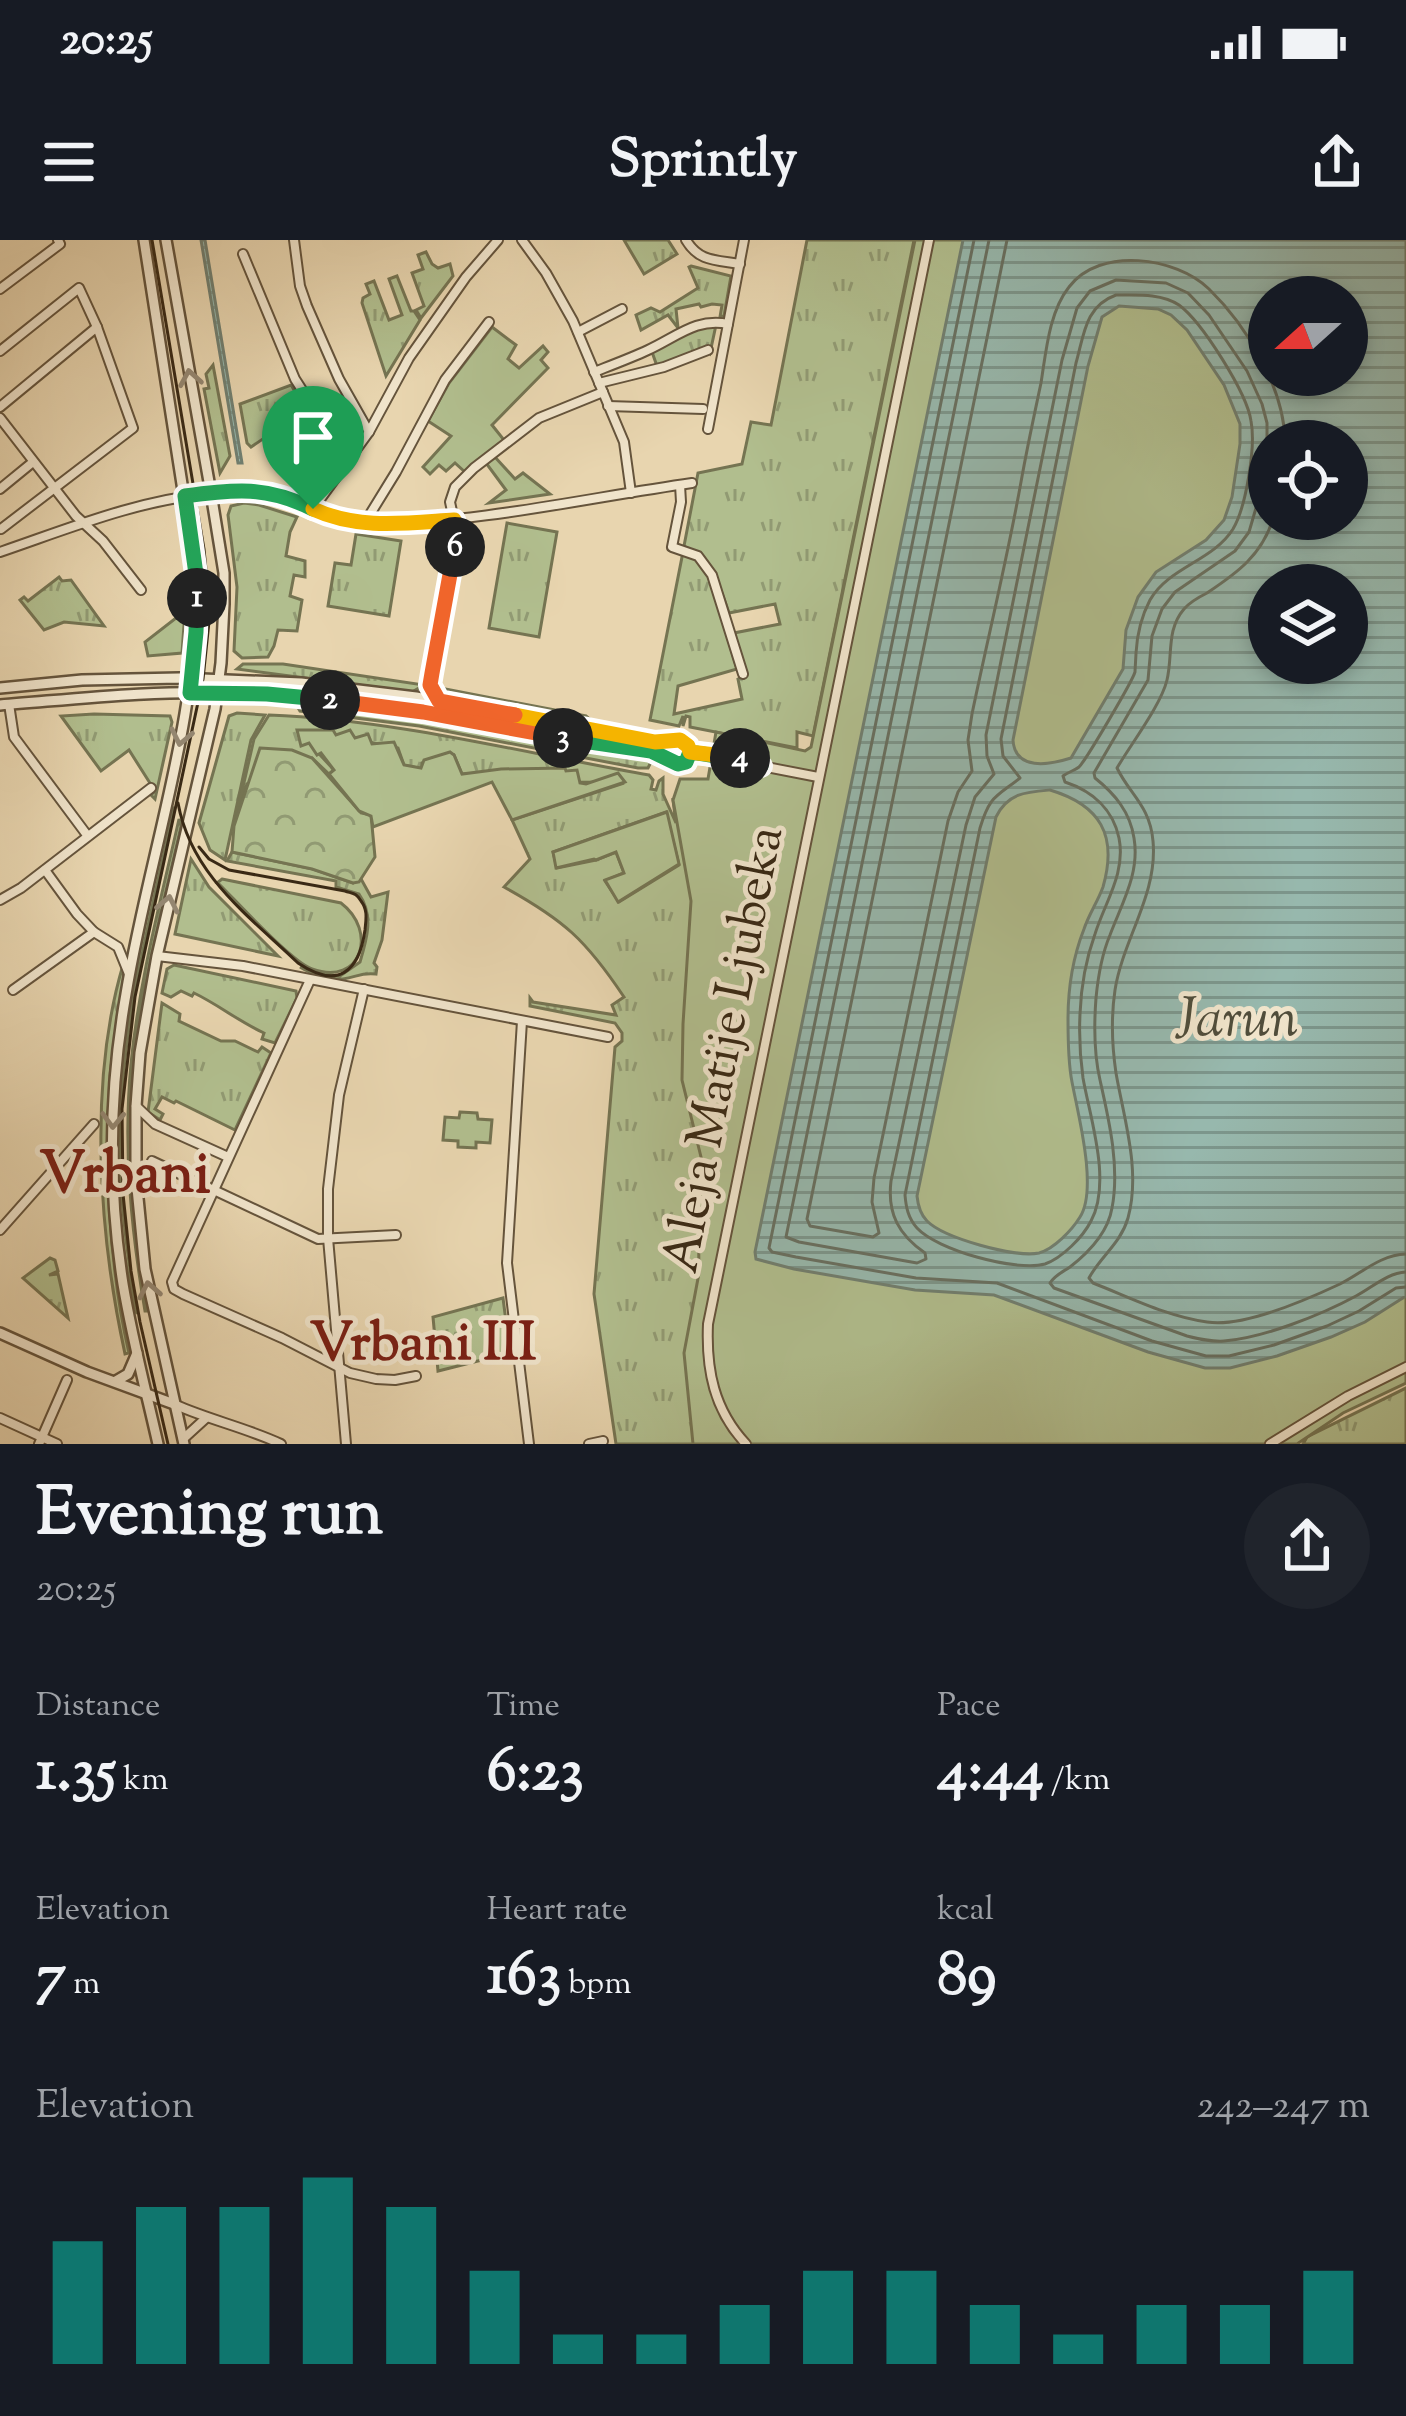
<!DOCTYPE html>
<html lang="en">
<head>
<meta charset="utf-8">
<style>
	body { margin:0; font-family:"Sorts Mill Goudy",serif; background:#20242c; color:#f1f3f6; height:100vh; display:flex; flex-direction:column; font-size:45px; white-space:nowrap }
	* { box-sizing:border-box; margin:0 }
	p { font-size:39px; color:#9ea1a6 }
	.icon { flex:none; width:66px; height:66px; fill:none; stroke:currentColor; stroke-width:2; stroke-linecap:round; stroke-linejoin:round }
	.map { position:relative; height:1204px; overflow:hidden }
	.panel { display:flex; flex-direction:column; background:#171b24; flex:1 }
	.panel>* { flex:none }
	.needle { width:78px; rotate:249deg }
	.fabs { position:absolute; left:1248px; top:36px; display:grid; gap:24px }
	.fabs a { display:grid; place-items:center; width:120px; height:120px; border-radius:50%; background:#171b24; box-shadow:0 6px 18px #0003; font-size:60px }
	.pin { position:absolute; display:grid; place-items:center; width:102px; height:102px; color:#fff; margin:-123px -51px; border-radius:50% 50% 50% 0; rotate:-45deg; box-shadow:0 0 12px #0007 }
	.pin .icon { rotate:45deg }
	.km { position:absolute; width:60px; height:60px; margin:-30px; border-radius:50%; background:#222; color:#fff; font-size:33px; line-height:60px; text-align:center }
	.round { display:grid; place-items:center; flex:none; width:126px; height:126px; border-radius:63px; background:#20242c }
	.head { display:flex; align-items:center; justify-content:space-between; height:204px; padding:0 36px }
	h1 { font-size:66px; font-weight:800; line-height:90px }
	.stats { display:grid; grid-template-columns:repeat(3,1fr); gap:18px; height:204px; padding:12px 36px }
	.stats div { display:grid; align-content:center }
	.stats b { font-size:60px; font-weight:800 }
	.stats small { font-size:33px; font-weight:400 }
	.stats p { font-size:33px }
	.chart { height:336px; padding:24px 36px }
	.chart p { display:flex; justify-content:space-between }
	.chart svg { width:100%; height:216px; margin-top:12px; stroke:#0f766e; stroke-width:6 }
	.status { display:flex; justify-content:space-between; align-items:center; height:84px; padding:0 60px; background:#171b24; direction:ltr }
	.status svg { height:33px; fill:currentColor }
	header { display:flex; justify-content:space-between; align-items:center; height:156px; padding:0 36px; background:#171b24; font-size:54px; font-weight:800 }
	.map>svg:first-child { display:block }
	.grass { fill:url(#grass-tufts); stroke:#757452; stroke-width:3; fill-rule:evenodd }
	.forest { fill:url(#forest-crowns); stroke:#757452; stroke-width:3 }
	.garden { fill:#b1be8e; stroke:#757452; stroke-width:3; fill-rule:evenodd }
	.water { fill:url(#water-rules); stroke:#717f70; stroke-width:3; fill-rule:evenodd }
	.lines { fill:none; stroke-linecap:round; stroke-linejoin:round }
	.shore { stroke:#687061; stroke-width:3 }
	.minor-casing { stroke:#65543c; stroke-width:12 }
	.tertiary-casing { stroke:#65543c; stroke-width:14 }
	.minor { stroke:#f0e4cb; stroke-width:8 }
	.tertiary { stroke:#f0e4cb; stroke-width:9 }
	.tram { stroke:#392915; stroke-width:3 }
	.oneway { stroke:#948670 }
	.split-1-casing { stroke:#fff; stroke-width:24 }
	.split-2-casing { stroke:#fff; stroke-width:24 }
	.split-3-casing { stroke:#fff; stroke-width:24 }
	.split-4-casing { stroke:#fff; stroke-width:24 }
	.split-5-casing { stroke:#fff; stroke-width:24 }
	.split-6-casing { stroke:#fff; stroke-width:24 }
	.split-7-casing { stroke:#fff; stroke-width:24 }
	.split-1 { stroke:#22a559; stroke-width:15 }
	.split-2 { stroke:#22a559; stroke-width:15 }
	.split-3 { stroke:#f0652b; stroke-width:15 }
	.split-4 { stroke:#22a559; stroke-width:15 }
	.split-5 { stroke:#f5b400; stroke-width:15 }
	.split-6 { stroke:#f0652b; stroke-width:15 }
	.split-7 { stroke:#f5b400; stroke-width:15 }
	.labels { text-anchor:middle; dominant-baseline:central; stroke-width:10; stroke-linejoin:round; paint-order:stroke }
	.street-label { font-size:51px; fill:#392915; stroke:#f0e4cb }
	.water-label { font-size:54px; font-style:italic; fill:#504d3b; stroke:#f0e4cb }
	.neighbourhood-label { font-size:54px; font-weight:bold; fill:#7a1f14; stroke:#f0e4cb }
	.quarter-label { font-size:57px; font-weight:bold; fill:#7a1f14; stroke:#f0e4cb }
</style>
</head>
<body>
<div class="status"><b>20:25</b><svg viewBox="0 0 49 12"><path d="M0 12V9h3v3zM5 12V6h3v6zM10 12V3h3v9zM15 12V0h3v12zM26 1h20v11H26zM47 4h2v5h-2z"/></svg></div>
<header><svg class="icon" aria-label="menu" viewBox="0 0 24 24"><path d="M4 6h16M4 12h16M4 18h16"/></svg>Sprintly<svg class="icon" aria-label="share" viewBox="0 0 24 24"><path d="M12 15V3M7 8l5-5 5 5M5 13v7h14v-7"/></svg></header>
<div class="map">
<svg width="1406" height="1204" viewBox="0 0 1406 1204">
	<defs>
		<pattern id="grass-tufts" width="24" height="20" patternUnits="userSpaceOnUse" patternTransform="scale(3)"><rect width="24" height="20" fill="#b1be8e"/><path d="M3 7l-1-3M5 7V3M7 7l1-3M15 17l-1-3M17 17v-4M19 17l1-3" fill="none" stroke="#919a73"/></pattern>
		<pattern id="forest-crowns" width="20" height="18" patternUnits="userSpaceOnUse" patternTransform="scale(3)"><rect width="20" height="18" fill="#b1be8e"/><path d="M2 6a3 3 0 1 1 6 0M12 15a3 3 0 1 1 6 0" fill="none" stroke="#919a73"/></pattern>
		<pattern id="water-rules" width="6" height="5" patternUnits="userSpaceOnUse" patternTransform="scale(3)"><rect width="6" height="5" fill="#97b8ad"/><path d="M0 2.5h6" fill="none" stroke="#7c968c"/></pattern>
	</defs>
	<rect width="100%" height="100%" fill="#e8d5af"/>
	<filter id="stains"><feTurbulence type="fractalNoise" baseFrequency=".00167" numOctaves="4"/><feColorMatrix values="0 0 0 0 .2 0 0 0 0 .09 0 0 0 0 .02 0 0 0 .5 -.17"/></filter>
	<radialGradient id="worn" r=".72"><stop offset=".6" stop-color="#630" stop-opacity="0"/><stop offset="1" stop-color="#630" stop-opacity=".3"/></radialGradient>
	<g class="grass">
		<path d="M624 0H668L677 14 644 34Z"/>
		<path d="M807 0H914L813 496 797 492V508L690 487V477L686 476 683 486V476L679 486 650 480 683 312 694 317 708 332 737 429 678 446 674 474 742 459 738 439 746 435 734 393 780 384 775 364 729 373C720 346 711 318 684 306L698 233 742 224 751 182 771 185Z"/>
		<path d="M426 12 432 24 438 28 450 24 453 36 421 78 416 70 424 66 412 33 423 29 418 15Z"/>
		<path d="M691 26 731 36 724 76 720 77 722 65 712 64 701 67 699 64 676 69 678 88 668 75 641 90 636 75 651 68 660 72 698 48 689 27Z"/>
		<path d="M397 36 411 71H414L420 80 386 136 362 63 363 58 370 54 366 44 374 41 389 80 402 75 389 39Z"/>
		<path d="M716 85 710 113 707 109 657 126 652 112 690 91Z"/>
		<path d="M213 125 230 216 220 233 204 149 209 148 206 134Z"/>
		<path d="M291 145 301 161 298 163 301 173 251 207 247 203 240 164Z"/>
		<path d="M244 263 259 265 297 277 290 292 286 316 305 321V337L294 335 290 356 302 360 297 391 278 390 274 406 268 417 242 418 234 411 237 347 228 275 231 266Z"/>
		<path d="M507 283 557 292 539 397 489 388Z"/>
		<path d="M356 294 401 301 389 376 328 366 335 323 351 325Z"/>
		<path d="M59 337 62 341 71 340 104 386 64 382 44 390 20 360 24 357 28 361Z"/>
		<path d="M185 371 182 413 148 416 145 402Z"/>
		<path d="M243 424H283L424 445 412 452 237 429Z"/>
		<path d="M234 446C376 448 515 479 654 506L653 508C568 496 484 477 399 464 344 456 289 452 234 448Z"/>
		<path d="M435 447 586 476 593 482 559 479 443 457Z"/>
		<path d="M312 463 388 471 652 520 648 528H638L419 486 300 471 296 464Z"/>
		<path d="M237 473 265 475 251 500 225 620 210 610 199 583 229 476Z"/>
		<path d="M94 474 170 476 172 482 155 559 151 555 155 551 129 510 101 531 61 476Z"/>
		<path d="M269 475C398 480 523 513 649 535L653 540 651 549 656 550 659 541 663 538V554L676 583 673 560 683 563 740 1204H616L594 1054 615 807 622 801V793L615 783 530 766V758L533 762 616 775 612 765 624 757C586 700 564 680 504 647L530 619 512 580 624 543 580 542 566 531 462 534 454 515 422 523V529L404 525 398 508 335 495 309 503 334 530 329 534 312 518 247 544 234 586 254 499ZM666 572 679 625 619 662 605 641 624 633 616 612 596 620 557 628 553 612Z"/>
		<path d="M170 567 174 568C150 680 119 792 120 908 120 964 128 1019 137 1074 90 903 134 735 170 567Z"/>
		<path d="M179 579 181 586C167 649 150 712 140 776 124 874 129 974 148 1071H145C131 989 123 907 131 824 139 741 161 660 179 579Z"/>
		<path d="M232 612 313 629 353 643 360 637 371 657 388 652 382 700 374 723 377 727 376 734C361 732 357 737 343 739 330 740 311 734 300 727L311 732 340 736 360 722C367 699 374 675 359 654L336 647V641L227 621Z"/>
		<path d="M191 619 209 647 278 716 175 694Z"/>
		<path d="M222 639 341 663C378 691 362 747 312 729 292 722 238 663 220 645L217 643Z"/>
		<path d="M123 725C126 760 113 801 110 836 104 926 109 1026 129 1113L125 1114C99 995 88 843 123 725Z"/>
		<path d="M174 725 296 751 297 758 275 803 262 799 264 793C238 781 219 765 194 753L192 756 181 751 171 757 162 753 167 729Z"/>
		<path d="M162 763 180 774 179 781 221 801H235L258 812 262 807 271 813 235 890 176 861 174 863 162 857 155 869 163 874 160 880 148 872Z"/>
		<path d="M50 1018 55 1020 58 1031 49 1035 58 1034 68 1078 23 1038Z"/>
		<path d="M503 1058 510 1113 438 1131 433 1077Z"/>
		<path d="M1406 1148V1204H1303L1307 1197Z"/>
	</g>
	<path class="forest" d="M260 508 292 510 312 518 361 573 371 575 375 617 359 642 353 643 312 629 232 612 234 586Z"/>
	<g class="garden">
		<path d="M915 0H1406V1143L1343 1173 1297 1204H693L684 1113 699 1033 698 949 702 921 682 840 683 784 691 661 673 560 680 539H708L716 492 805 511 811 507ZM1269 57H1347V135H1269ZM1269 201H1347V279H1269ZM1269 345H1347V423H1269Z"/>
		<path d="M492 87 516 105 508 119 519 128 543 106 548 112 541 120 548 128 492 185 504 200 465 232 455 223 446 231 439 225 430 234 423 227 451 196 428 181 449 143Z"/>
		<path d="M494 216 515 239 523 233 550 254 489 263 506 250 486 223Z"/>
		<path d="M297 490H333L336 495 350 490 355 498 368 494 372 504 394 502 404 525 421 528 424 520 450 512 454 515 462 534 501 529 565 528 566 531 577 530 580 543 586 544 618 533 625 542 512 580 492 542 373 587 371 576 359 571 329 534 334 530 321 513 317 515 309 503 301 506Z"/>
		<path d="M667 572 679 624 618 662 605 640 624 633 616 612 596 620 594 619 556 628 553 612Z"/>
		<path d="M460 872 477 873 478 879 492 880 490 903 476 902V908L458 907V901L443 900 445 877 459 878Z"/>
	</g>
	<g class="water">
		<path d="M201 0H205L242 223H238Z"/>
		<path d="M963 0H1406V1056L1365 1082 1331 1097 1277 1116 1230 1128H1205L1148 1112 994 1055 915 1050 794 1029 756 1019 755 1012ZM1269 57H1347V135H1269ZM1119 66 1158 69 1171 75 1187 90 1224 145 1240 184V204L1232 257 1224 280 1206 300 1156 332 1138 357 1126 390 1123 429 1071 518C1049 525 1015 531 1013 500L1088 126 1102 77ZM1269 201H1347V279H1269ZM1269 345H1347V423H1269ZM1050 550C1100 565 1118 595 1103 647 1098 661 1089 674 1084 689 1073 717 1068 748 1068 779 1068 799 1068 822 1072 842 1078 874 1098 949 1080 977 1072 990 1054 1009 1039 1013 1015 1018 944 998 927 981 920 974 918 966 917 956L996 577C1008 553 1026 552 1050 550Z"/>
	</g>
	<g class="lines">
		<g class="shore">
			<path d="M974 0 769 1008 772 1012 796 1017 916 1038 997 1043 1152 1101 1206 1116H1229L1274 1105 1327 1086 1359 1071 1396 1048 1406 1047"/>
			<path d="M989 0 786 997 799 1002 917 1023 926 1019 925 1013C899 995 887 974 891 941L966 585 975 557 994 534 987 516 986 495 1062 120 1077 68 1090 51 1116 40 1166 43 1188 53 1209 75 1247 131 1262 164 1267 183V208L1258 261 1249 292 1235 311 1175 352 1162 369 1152 396 1148 440 1094 533 1095 538C1115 554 1130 572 1134 598 1140 633 1122 663 1110 695 1102 714 1098 737 1096 758 1094 784 1094 814 1100 840 1109 880 1120 927 1112 968 1108 992 1088 1013 1070 1027 1061 1033 1055 1035 1050 1043L1054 1048 1187 1096C1199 1099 1211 1102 1224 1101 1263 1098 1321 1075 1356 1056 1373 1047 1387 1033 1406 1032"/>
			<path d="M1007 0 807 979 810 986 873 997 879 993 872 962 874 938 948 581 958 552 972 531 968 500 972 474C988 397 1007 320 1021 242 1027 208 1034 176 1041 143 1046 112 1049 72 1069 47 1100 6 1176 17 1209 49 1247 86 1284 148 1285 201"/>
			<path d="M1116 55C1136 55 1161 53 1179 65 1202 82 1247 153 1251 181 1256 207 1246 267 1233 289 1213 321 1169 327 1150 360 1141 377 1137 395 1136 413 1136 415 1135 430 1135 432 1132 442 1086 520 1079 527 1074 531 1068 532 1063 536L1065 542C1092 551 1113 569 1119 598 1126 633 1105 662 1095 694 1086 719 1081 747 1080 774 1079 795 1080 817 1083 838 1090 878 1112 942 1091 981 1083 997 1062 1018 1045 1024 1016 1032 937 1010 917 988 908 978 906 967 905 955L980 588C990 555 996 557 1020 538L1003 516 1001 499 1076 123C1084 95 1085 66 1116 55Z"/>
			<path d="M1273 279C1262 315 1237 333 1207 353 1199 357 1190 362 1184 369 1166 390 1173 415 1167 440 1161 465 1131 504 1117 528 1130 555 1150 566 1153 601 1158 654 1123 699 1115 750 1111 777 1112 806 1116 833 1124 879 1141 931 1128 978 1121 1003 1100 1017 1089 1038L1093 1043C1129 1057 1168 1077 1207 1082 1243 1088 1306 1060 1340 1044 1362 1033 1380 1015 1406 1014"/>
		</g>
		<defs>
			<g id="minor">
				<path d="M294 0 300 46 307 66 339 139 369 192"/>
				<path d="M522 0 546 33 573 81 624 202 631 253"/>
				<path d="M686 0C699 22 716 20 740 24"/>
				<path d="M243 14 295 139 348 222"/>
				<path d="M0 49 60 4 58 0"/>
				<path d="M578 92 622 69"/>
				<path d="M0 111 79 48 97 87 133 188 1 289"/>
				<path d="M594 132C612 125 631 118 648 110 675 98 697 77 728 84"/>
				<path d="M599 143 664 127 708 110"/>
				<path d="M608 166 703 169"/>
				<path d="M0 167 97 87"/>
				<path d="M0 178 76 276 103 301 141 350"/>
				<path d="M708 189 744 0"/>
				<path d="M680 245 681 262 672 307 698 316 712 335 743 434"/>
				<path d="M0 249 33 222"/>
				<path d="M313 269 369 192 409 118 466 37 498 0"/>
				<path d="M364 284 396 232 445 140 489 82"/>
				<path d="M0 312C73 287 135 261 212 253 228 251 243 248 258 250 299 255 330 284 372 284 480 283 586 258 692 243"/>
				<path d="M439 461 430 445 457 294 450 262 455 247 474 228 539 178 603 152"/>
				<path d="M9 464 14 497 87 595"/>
				<path d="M690 512 743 518 760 525"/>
				<path d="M720 518C731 525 748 529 761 526L818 537"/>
				<path d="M0 660 21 648 151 548"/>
				<path d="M94 692 118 707 129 734"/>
				<path d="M157 716 243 726 608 797"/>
				<path d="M310 740 172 1042 174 1049 183 1054 282 1098 350 1133 376 1139 395 1140 416 1136"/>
				<path d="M13 750 94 692 77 674 45 630"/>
				<path d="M522 781 507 1023 529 1204"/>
				<path d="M136 866 155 884 228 917"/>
				<path d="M152 921 318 999 396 995"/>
				<path d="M0 990 94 884"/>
				<path d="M176 1165C210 1180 247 1188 281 1204"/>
				<path d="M0 1178 57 1204"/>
				<path d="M183 1199 206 1178"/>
				<path d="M39 1204 67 1140"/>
				<path d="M346 1204 328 998V949L339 855 364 749"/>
				<path d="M589 1204 603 1201"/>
				<path d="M746 1204C714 1170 706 1130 708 1084L929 0"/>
				<path d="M1270 1204 1348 1156 1406 1127"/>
			</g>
			<g id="tertiary">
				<path d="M144 0 196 334C200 477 149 614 126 754 109 850 108 948 123 1044 132 1098 146 1151 158 1204"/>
				<path d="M166 0 211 253 224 333V364L221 423 215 469 157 716 140 813 136 866V938L145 1029 184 1204"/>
				<path d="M0 448 82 440 179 438 301 443 416 457 671 503"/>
				<path d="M0 465C77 459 153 450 230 453 335 456 437 475 540 494 582 502 627 501 667 516"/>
				<circle cx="678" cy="512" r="12"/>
				<path d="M0 1093 87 1132 174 1164"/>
				<path d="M116 1141 128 1134 137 1113"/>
			</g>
		</defs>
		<use href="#minor" class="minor-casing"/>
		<use href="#tertiary" class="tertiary-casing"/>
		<use href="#minor" class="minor"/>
		<use href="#tertiary" class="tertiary"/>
		<g class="tram">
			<path d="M152 0 204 309 210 372 203 439 135 757 122 869 123 954 131 1031 140 1082 168 1204"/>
			<path d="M178 563C191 635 249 676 298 723 338 750 359 732 365 690 366 679 368 670 361 661 356 653 354 654 345 651L229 630 209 619 199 607"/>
		</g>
	</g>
	<defs><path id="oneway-chevron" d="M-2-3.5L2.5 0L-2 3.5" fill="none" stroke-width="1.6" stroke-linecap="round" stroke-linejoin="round" transform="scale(3)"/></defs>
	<g class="oneway">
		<use href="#oneway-chevron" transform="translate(190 138) rotate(-100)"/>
		<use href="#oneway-chevron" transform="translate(181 497) rotate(102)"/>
		<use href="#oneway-chevron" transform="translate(168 664) rotate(-78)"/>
		<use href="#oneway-chevron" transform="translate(113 880) rotate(92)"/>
		<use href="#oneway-chevron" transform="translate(149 1050) rotate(-101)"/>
	</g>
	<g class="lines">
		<defs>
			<path id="split-1" d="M197 358 196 334 185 256C235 249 267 246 313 269"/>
			<path id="split-2" d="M197 358 196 392 190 453 267 454 330 460"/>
			<path id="split-3" d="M330 460 423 472 563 498"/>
			<path id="split-4" d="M563 498 651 511 678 524 686 522 690 512C700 514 712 514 721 518 735 523 745 528 761 526L754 520 740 518"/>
			<path id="split-5" d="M515 475 655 502 680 500 688 506 690 512 740 518"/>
			<path id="split-6" d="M455 307 432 433 430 445 439 461 515 475"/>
			<path id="split-7" d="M313 269C358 290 406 283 454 280L457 290 455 307"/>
		</defs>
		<use href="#split-1" class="split-1-casing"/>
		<use href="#split-2" class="split-2-casing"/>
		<use href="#split-3" class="split-3-casing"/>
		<use href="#split-4" class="split-4-casing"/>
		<use href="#split-5" class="split-5-casing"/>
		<use href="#split-6" class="split-6-casing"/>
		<use href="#split-7" class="split-7-casing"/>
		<use href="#split-1" class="split-1"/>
		<use href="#split-2" class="split-2"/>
		<use href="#split-3" class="split-3"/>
		<use href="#split-4" class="split-4"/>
		<use href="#split-5" class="split-5"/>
		<use href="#split-6" class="split-6"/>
		<use href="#split-7" class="split-7"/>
	</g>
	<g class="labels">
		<g class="street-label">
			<text transform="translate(726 810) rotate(-79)">Aleja Matije Ljubeka</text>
		</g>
		<g class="water-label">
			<text x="1237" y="782">Jarun</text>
		</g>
		<g class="neighbourhood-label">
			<text x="423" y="1106">Vrbani III</text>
		</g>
		<g class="quarter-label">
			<text x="125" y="937">Vrbani</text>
		</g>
	</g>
	<rect width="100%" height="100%" filter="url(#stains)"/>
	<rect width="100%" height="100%" fill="url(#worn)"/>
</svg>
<div class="fabs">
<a><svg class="needle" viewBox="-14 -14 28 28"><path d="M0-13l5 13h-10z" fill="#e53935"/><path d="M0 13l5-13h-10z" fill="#9ea1a6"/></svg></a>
<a><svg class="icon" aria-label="locate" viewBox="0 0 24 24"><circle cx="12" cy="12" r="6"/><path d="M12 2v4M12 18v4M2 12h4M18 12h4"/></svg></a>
<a><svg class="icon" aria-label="layers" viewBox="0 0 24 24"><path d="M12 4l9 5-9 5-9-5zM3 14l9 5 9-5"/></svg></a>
</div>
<div class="pin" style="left:313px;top:269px;background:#1e9e55"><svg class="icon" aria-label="arrive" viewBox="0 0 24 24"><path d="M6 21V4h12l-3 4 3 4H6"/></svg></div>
<b class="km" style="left:197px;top:358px">1</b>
<b class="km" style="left:330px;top:460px">2</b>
<b class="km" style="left:563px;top:498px">3</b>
<b class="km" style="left:740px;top:518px">4</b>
<b class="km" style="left:455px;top:307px">6</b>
</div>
<section class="panel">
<div class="head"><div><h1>Evening run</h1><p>20:25</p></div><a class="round"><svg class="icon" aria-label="share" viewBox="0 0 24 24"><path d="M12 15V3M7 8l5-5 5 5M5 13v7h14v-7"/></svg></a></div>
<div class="stats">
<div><p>Distance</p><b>1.35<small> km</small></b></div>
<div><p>Time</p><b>6:23</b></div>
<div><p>Pace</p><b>4:44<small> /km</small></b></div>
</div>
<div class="stats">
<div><p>Elevation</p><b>7<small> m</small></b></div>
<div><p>Heart rate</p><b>163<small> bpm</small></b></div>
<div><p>kcal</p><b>89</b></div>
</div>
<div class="chart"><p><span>Elevation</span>242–247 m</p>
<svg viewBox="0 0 160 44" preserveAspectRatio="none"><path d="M5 44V19M15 44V12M25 44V12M35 44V6M45 44V12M55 44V25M65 44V38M75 44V38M85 44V32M95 44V25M105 44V25M115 44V32M125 44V38M135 44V32M145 44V32M155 44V25"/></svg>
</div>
</section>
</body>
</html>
